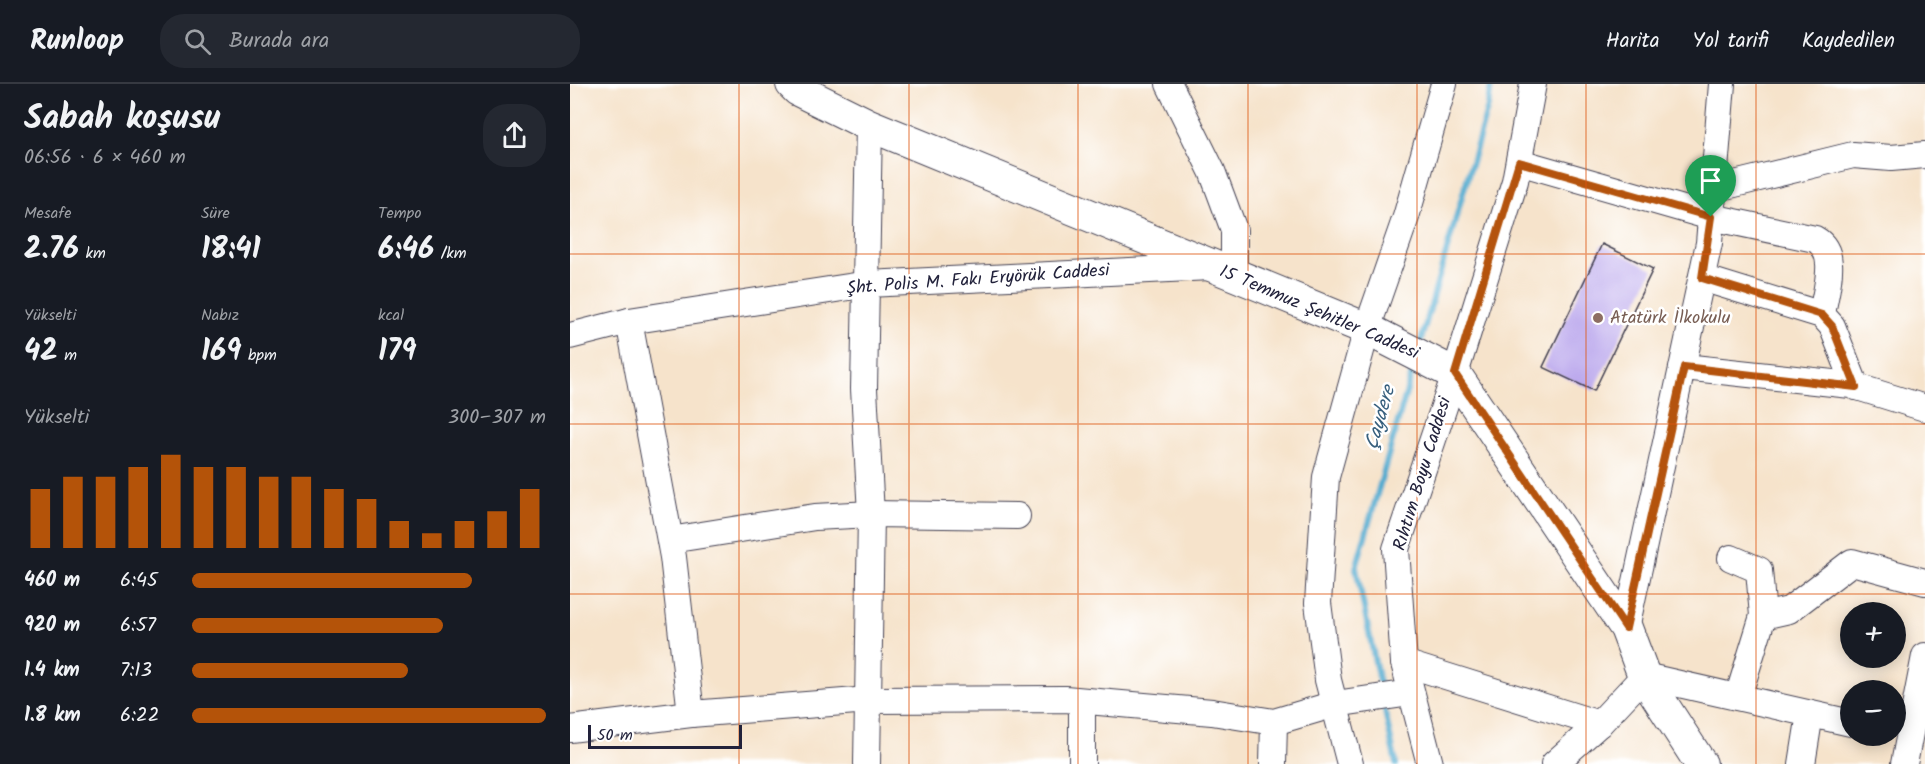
<!DOCTYPE html>
<html lang="tr">
<head>
<meta charset="utf-8">
<style>
	body { margin:0; font-family:Kalam,sans-serif; background:#242831; color:#f1f3f6; height:100vh; display:flex; flex-direction:column; font-size:22px; white-space:nowrap }
	* { box-sizing:border-box; margin:0 }
	p { font-size:20px; color:#9ea1a6 }
	.icon { flex:none; width:33px; height:33px; fill:none; stroke:currentColor; stroke-width:2; stroke-linecap:round; stroke-linejoin:round }
	.map { position:relative; flex:1; overflow:hidden }
	.panel { display:flex; flex-direction:column; background:#171b24; width:570px }
	.panel>* { flex:none }
	.controls { position:absolute; left:1270px; top:518px; display:grid; gap:12px }
	.controls a { display:grid; place-items:center; width:66px; height:66px; border-radius:50%; background:#171b24; box-shadow:0 3px 15px #0003; font-size:30px }
	.scale { position:absolute; left:18px; bottom:15px; width:154px; box-sizing:border-box; padding-left:6px; border:3px solid #22223b; border-top:0; font-size:16px; line-height:21px; white-space:nowrap; color:#22223b; -webkit-text-stroke:4px #fff; paint-order:stroke }
	.pin { position:absolute; display:grid; place-items:center; width:51px; height:51px; color:#fff; margin:-62px -26px; border-radius:50% 50% 50% 0; rotate:-45deg; box-shadow:0 0 6px #0007 }
	.pin .icon { rotate:45deg }
	.round { display:grid; place-items:center; flex:none; width:63px; height:63px; border-radius:24px; background:#242831 }
	.overview { display:flex; align-items:center; justify-content:space-between; height:102px; padding:0 24px }
	h1 { font-size:33px; font-weight:600; line-height:45px }
	.figures { display:grid; grid-template-columns:repeat(3,1fr); gap:9px; height:102px; padding:6px 24px }
	.figures div { display:grid; align-content:center }
	.figures b { font-size:30px; font-weight:600 }
	.figures small { font-size:16px; font-weight:400 }
	.figures p { font-size:16px }
	.chart { height:168px; padding:12px 24px }
	.chart p { display:flex; justify-content:space-between }
	.chart svg { width:100%; height:108px; margin-top:6px; stroke:#b45309; stroke-width:6 }
	ul { padding:0 24px; list-style:none; font-size:20px }
	li { display:grid; grid-template-columns:96px 72px 1fr; align-items:center; height:45px }
	li i { height:15px; border-radius:8px; background:#b45309 }
	header { display:flex; align-items:center; gap:36px; box-sizing:border-box; height:84px; padding:0 30px; background:#171b24; border-bottom:2px solid #363941 }
	header strong { font-size:28px }
	nav { display:flex; gap:33px; margin-inline-start:auto; font-size:21px }
	.search { width:420px; height:54px; background:#242831; display:flex; align-items:center; gap:15px; box-sizing:border-box; padding:0 21px; border-radius:24px; color:#9ea1a6; font-size:22px }
	main { display:flex; flex:1; min-height:0 }
	.map>svg:first-child { display:block }
	.lines { fill:none; stroke-linecap:round; stroke-linejoin:round }
	.stream { stroke:#52abcf; stroke-width:6 }
	.building { fill:#b5a0eb }
	.minor-casing { stroke:#423f51; stroke-width:28 }
	.major-casing { stroke:#423f51; stroke-width:34 }
	.minor { stroke:#fff; stroke-width:26 }
	.major { stroke:#fff; stroke-width:32 }
	.route-casing { stroke:#fff; stroke-width:12 }
	.route { stroke:#b45309; stroke-width:8 }
	.grid { fill:none; stroke:#de560e; stroke-width:1.5; stroke-opacity:0.55 }
	.education-dot { fill:#8d6e63; stroke:#fff; stroke-width:2 }
	.labels { text-anchor:middle; dominant-baseline:central; stroke-width:5; stroke-linejoin:round; paint-order:stroke }
	.street-label { font-size:18px; fill:#22223b; stroke:#fff }
	.education-label { font-size:18px; fill:#785e54; stroke:#fff; text-anchor:start }
	.water-label { font-size:20px; font-style:italic; fill:#38607e; stroke:#fff }
</style>
</head>
<body>
<header>
<strong>Runloop</strong>
<div class="search"><svg class="icon" aria-label="search" viewBox="0 0 24 24"><circle cx="10" cy="10" r="6"/><path d="M15 15l6 6"/></svg>Burada ara</div>
<nav><a>Harita</a><a>Yol tarifi</a><a>Kaydedilen</a></nav>
</header>
<main>
<section class="panel">
<div class="overview"><div><h1>Sabah koşusu</h1><p>06:56 · 6 × 460 m</p></div><a class="round"><svg class="icon" aria-label="share" viewBox="0 0 24 24"><path d="M12 15V3M7 8l5-5 5 5M5 13v7h14v-7"/></svg></a></div>
<div class="figures">
<div><p>Mesafe</p><b>2.76<small> km</small></b></div>
<div><p>Süre</p><b>18:41</b></div>
<div><p>Tempo</p><b>6:46<small> /km</small></b></div>
</div>
<div class="figures">
<div><p>Yükselti</p><b>42<small> m</small></b></div>
<div><p>Nabız</p><b>169<small> bpm</small></b></div>
<div><p>kcal</p><b>179</b></div>
</div>
<div class="chart"><p><span>Yükselti</span>300–307 m</p>
<svg viewBox="0 0 160 44" preserveAspectRatio="none"><path d="M5 44V20M15 44V15M25 44V15M35 44V11M45 44V6M55 44V11M65 44V11M75 44V15M85 44V15M95 44V20M105 44V24M115 44V33M125 44V38M135 44V33M145 44V29M155 44V20"/></svg>
</div>
<ul>
<li><b>460 m</b>6:45<i style="width:79%"></i></li>
<li><b>920 m</b>6:57<i style="width:71%"></i></li>
<li><b>1.4 km</b>7:13<i style="width:61%"></i></li>
<li><b>1.8 km</b>6:22<i style="width:100%"></i></li>
</ul>
</section>
<div class="map">
<svg width="1355" height="680" viewBox="0 0 1355 680">
	<rect width="100%" height="100%" fill="#fff"/>
	<filter id="ink" filterUnits="userSpaceOnUse"><feTurbulence type="fractalNoise" baseFrequency=".0167" numOctaves="2"/><feDisplacementMap in="SourceGraphic" scale="12" xChannelSelector="R" yChannelSelector="G"/><feConvolveMatrix kernelMatrix="1 2 1 2 8 2 1 2 1" color-interpolation-filters="sRGB"/></filter>
	<filter id="wash" filterUnits="userSpaceOnUse"><feTurbulence type="fractalNoise" baseFrequency=".008" numOctaves="4" result="noise"/><feDisplacementMap in="SourceGraphic" scale="24" xChannelSelector="R" yChannelSelector="G"/><feGaussianBlur stdDeviation="1.35" result="paint"/><feColorMatrix in="noise" values="0 0 0 0 0 0 0 0 0 0 0 0 0 0 0 0 0 1.4 0 .05"/><feComposite in="paint" operator="in"/></filter>
	<g filter="url(#wash)">
		<rect width="100%" height="100%" fill="#f6e3cb"/>
		<g class="lines">
			<g class="stream">
				<path d="M849 263 918 22 921 0"/>
				<path d="M811 608 786 484 845 278"/>
				<path d="M813 618 826 680"/>
			</g>
		</g>
		<g id="blocks">
			<path class="building" d="M1032 160 1083 185 1024 307 973 283Z"/>
		</g>
	</g>
	<g filter="url(#ink)">
		<use href="#blocks" fill-opacity="0" stroke="#423f51" stroke-width="1.5"/>
		<g class="lines">
			<defs>
				<g id="minor">
					<path d="M599 0 642 87 664 146V191"/>
					<path d="M949 78 1141 133 1245 155C1270 169 1255 207 1252 231"/>
					<path d="M1144 105 1283 71 1321 74 1355 71"/>
					<path d="M1132 194 1252 231 1262 242 1286 303"/>
					<path d="M59 237 103 473 121 630"/>
					<path d="M0 252 59 237 298 200 640 183"/>
					<path d="M1114 283 1281 301 1355 324"/>
					<path d="M100 456 245 433 301 430 447 432"/>
					<path d="M1161 474 1189 486 1193 532"/>
					<path d="M1056 544 1139 159 1152 0"/>
					<path d="M834 579 1029 640"/>
					<path d="M1168 613 1193 532 1219 526 1282 478 1355 498"/>
					<path d="M512 617V680"/>
					<path d="M0 645 121 630 299 616 495 615 642 628 704 638 765 620 841 609"/>
					<path d="M297 680 301 430 294 305 299 41"/>
					<path d="M703 680 704 638"/>
					<path d="M780 680 758 596 748 519 756 393 797 245 836 133 874 0"/>
					<path d="M860 680 834 579 826 465 885 290 945 97 963 0"/>
					<path d="M984 680 1029 640 1074 592 1281 639"/>
					<path d="M1232 680 1240 630"/>
					<path d="M1334 680 1355 572"/>
				</g>
				<path id="major" d="M222 0 228 6 299 41 797 245 885 290 1056 544 1074 592 1131 680"/>
			</defs>
			<use href="#minor" class="minor-casing"/>
			<use href="#major" class="major-casing"/>
			<use href="#minor" class="minor"/>
			<use href="#major" class="major"/>
		</g>
	</g>
	<g class="lines" filter="url(#ink)">
		<defs>
			<path id="route" d="M949 78 1141 133 1132 194 1252 231 1262 242 1286 303 1114 283 1056 544 885 290Z"/>
		</defs>
		<use href="#route" class="route-casing"/>
		<use href="#route" class="route"/>
	</g>
	<path class="grid" d="M169 0V680M339 0V680M508 0V680M678 0V680M847 0V680M1016 0V680M1186 0V680M0 170H1355M0 340H1355M0 510H1355"/>
	<circle class="education-dot" cx="1028" cy="234" r="6"/>
	<g class="labels">
		<g class="street-label">
			<text transform="translate(408 196) rotate(-4)">Şht. Polis M. Fakı Eryörük Caddesi</text>
			<text transform="translate(749 229) rotate(23)">15 Temmuz Şehitler Caddesi</text>
			<text transform="translate(853 390) rotate(-73)">Rıhtım Boyu Caddesi</text>
		</g>
		<g class="education-label">
			<text x="1040" y="234">Atatürk İlkokulu</text>
		</g>
		<g class="water-label">
			<text transform="translate(811 334) rotate(-74)">Çaydere</text>
		</g>
	</g>
</svg>
<div class="controls">
<a>+</a>
<a>−</a>
</div>
<div class="scale">50 m</div>
<div class="pin" style="left:1141px;top:133px;background:#1e9e55"><svg class="icon" aria-label="arrive" viewBox="0 0 24 24"><path d="M6 21V4h12l-3 4 3 4H6"/></svg></div>
</div>
</main>
</body>
</html>
